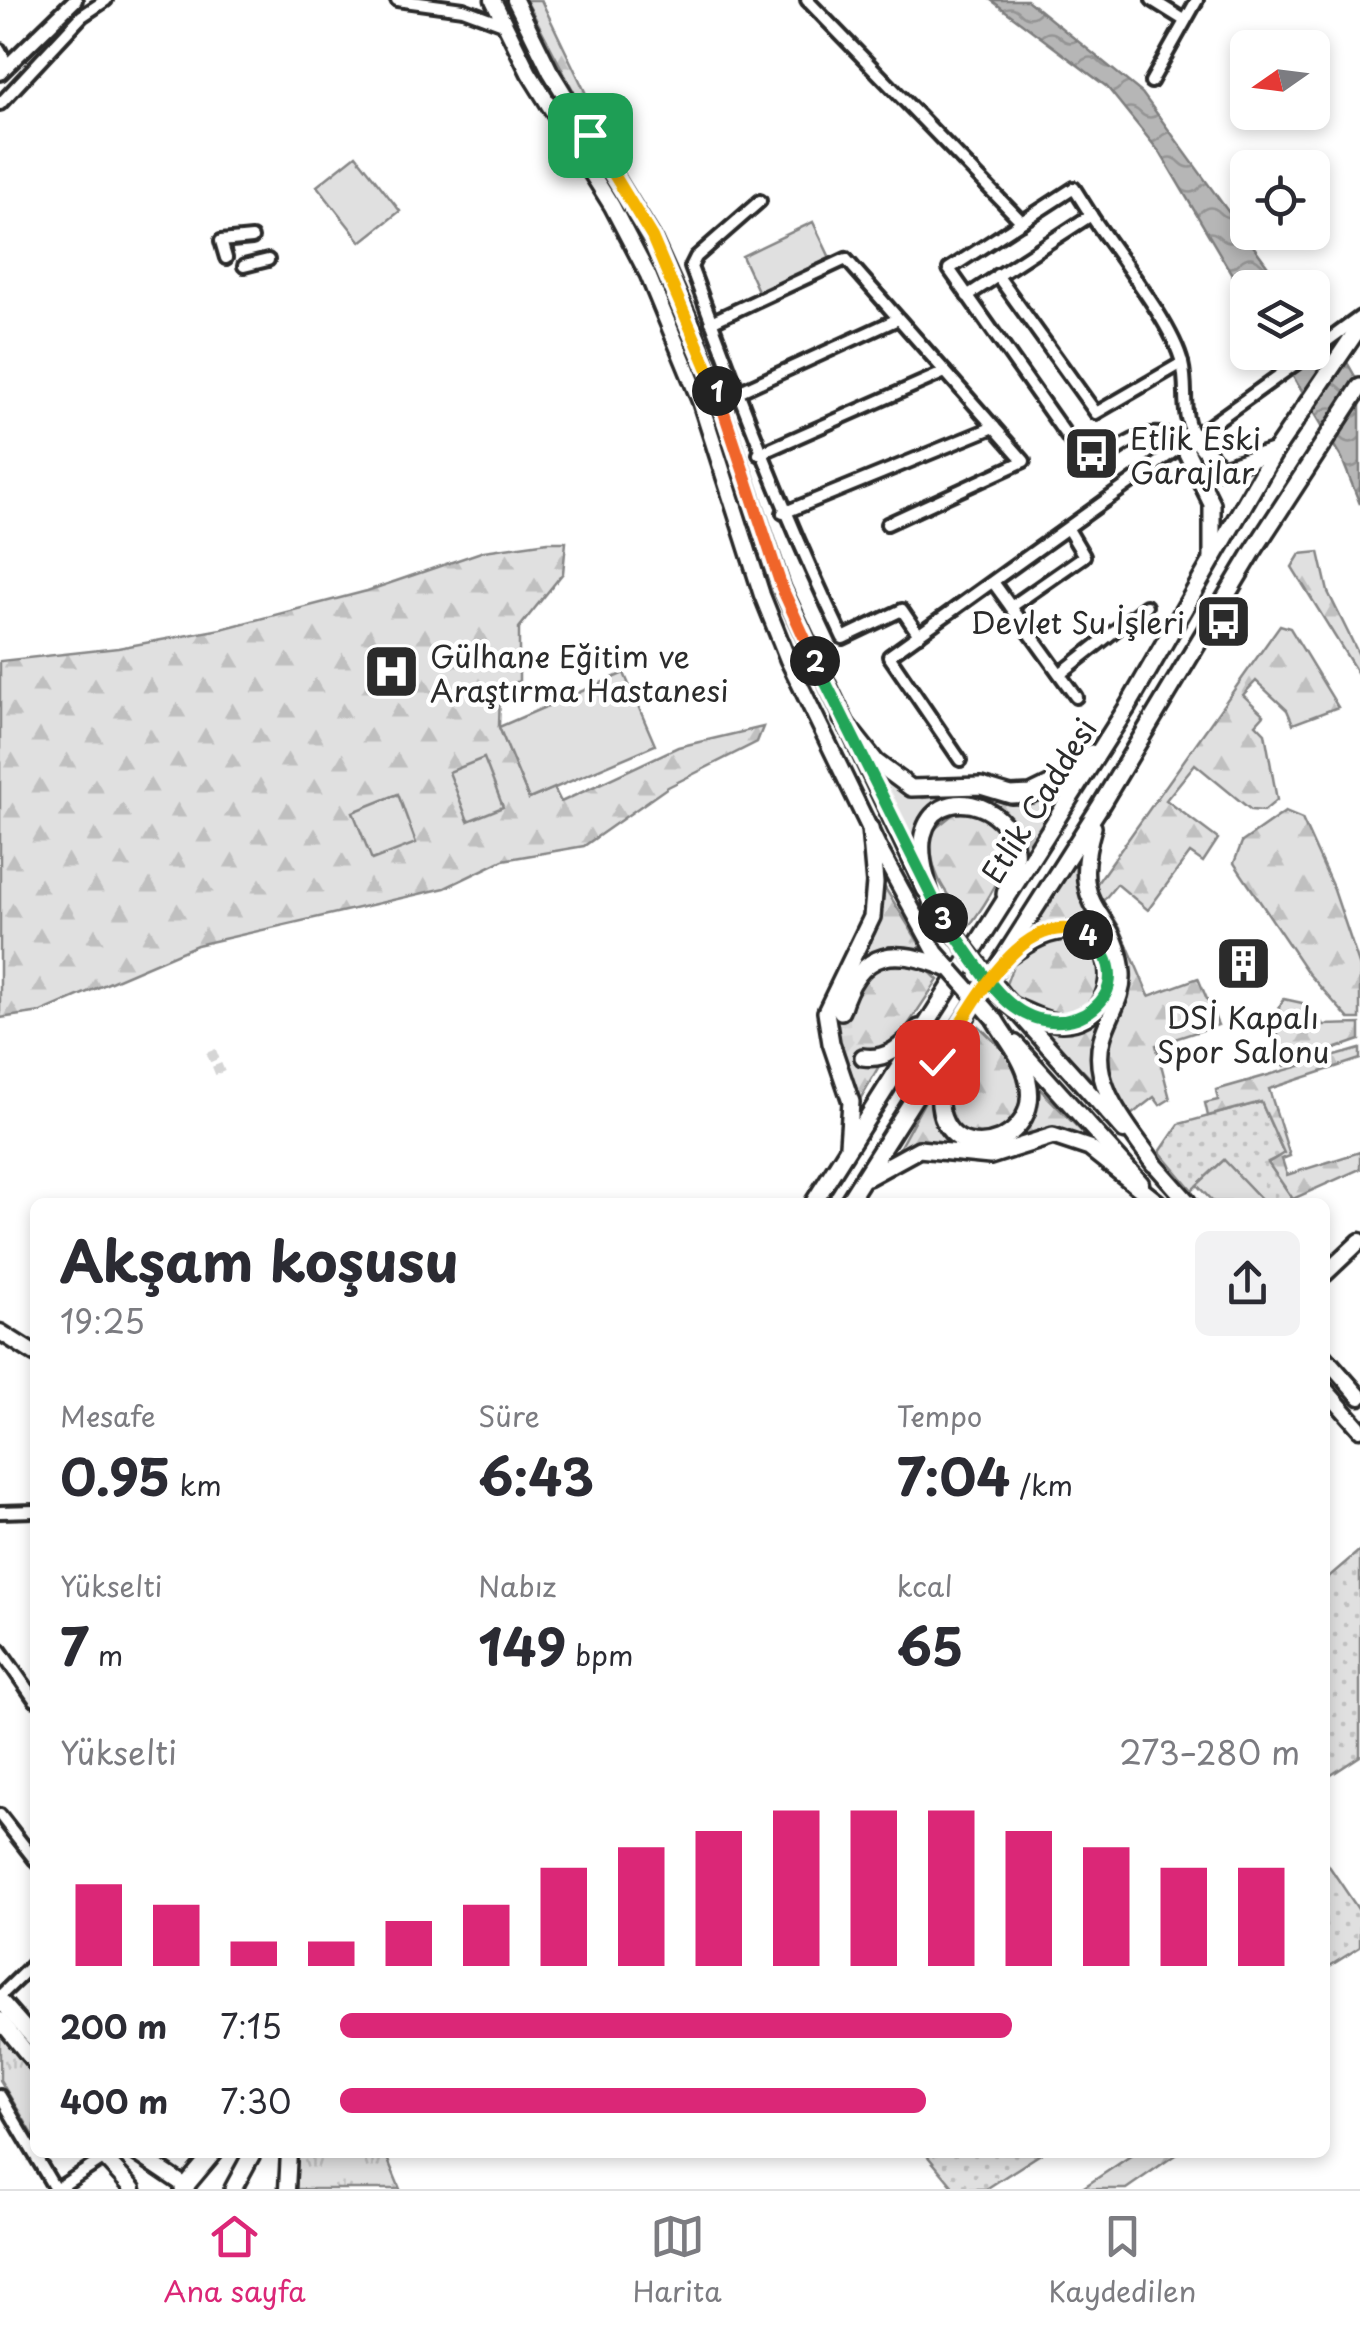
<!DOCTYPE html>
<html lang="tr">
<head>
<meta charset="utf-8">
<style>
	body { margin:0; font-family:"Playpen Sans",sans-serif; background:#f2f2f3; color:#2b2b33; height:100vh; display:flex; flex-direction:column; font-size:38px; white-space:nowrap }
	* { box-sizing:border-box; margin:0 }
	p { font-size:32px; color:#7c7c81 }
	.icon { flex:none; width:55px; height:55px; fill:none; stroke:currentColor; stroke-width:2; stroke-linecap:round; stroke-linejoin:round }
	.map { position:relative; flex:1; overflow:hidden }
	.details { position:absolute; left:30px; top:1198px; width:1300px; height:960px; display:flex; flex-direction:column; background:#fff; border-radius:15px; box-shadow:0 5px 15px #0003 }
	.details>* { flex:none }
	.needle { width:65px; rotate:256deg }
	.fabs { position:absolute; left:1230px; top:30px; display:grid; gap:20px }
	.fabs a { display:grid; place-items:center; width:100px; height:100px; border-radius:15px; background:#fff; box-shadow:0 5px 15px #0003; font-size:50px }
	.pin { position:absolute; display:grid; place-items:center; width:85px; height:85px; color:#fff; margin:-42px; border-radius:20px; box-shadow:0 5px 15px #0006 }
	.km { position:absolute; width:50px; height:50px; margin:-25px; border-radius:50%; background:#222; color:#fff; font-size:28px; line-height:50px; text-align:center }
	.round { display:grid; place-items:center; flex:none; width:105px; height:105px; border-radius:15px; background:#f2f2f3 }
	.overview { display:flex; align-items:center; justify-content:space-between; height:170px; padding:0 30px }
	h1 { font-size:55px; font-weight:700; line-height:75px }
	.metrics { display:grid; grid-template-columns:repeat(3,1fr); gap:15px; height:170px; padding:10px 30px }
	.metrics div { display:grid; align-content:center }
	.metrics b { font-size:50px; font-weight:700 }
	.metrics small { font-size:28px; font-weight:400 }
	.metrics p { font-size:28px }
	.chart { height:280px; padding:20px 30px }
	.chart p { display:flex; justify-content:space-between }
	.chart svg { width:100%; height:180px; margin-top:10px; stroke:#db2777; stroke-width:6 }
	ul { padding:0 30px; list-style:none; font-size:32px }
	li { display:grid; grid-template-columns:160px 120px 1fr; align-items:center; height:75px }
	li i { height:25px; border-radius:12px; background:#db2777 }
	.menu { display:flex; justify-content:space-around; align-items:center; height:140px; border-top:2px solid #e1e1e2; background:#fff; font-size:28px; color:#7c7c81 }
	.menu a { display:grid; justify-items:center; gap:5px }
	.menu .on { color:#db2777 }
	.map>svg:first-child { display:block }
	.grass { fill:url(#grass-dots); stroke:#868686; stroke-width:2.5 }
	.forest { fill:url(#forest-firs); stroke:#868686; stroke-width:2.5 }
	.park { fill:url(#park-tufts); stroke:#868686; stroke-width:2.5 }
	.garden { fill:#e0e0e0; stroke:#868686; stroke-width:2.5 }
	.water { fill:url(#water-waves); stroke:#7e7e7e; stroke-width:2.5 }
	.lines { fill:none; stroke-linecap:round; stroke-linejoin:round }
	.minor-tunnel { stroke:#d5d5d5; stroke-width:10; stroke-dasharray:10 5; stroke-linecap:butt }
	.primary-tunnel { stroke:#d5d5d5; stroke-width:15; stroke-dasharray:15 8; stroke-linecap:butt }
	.minor-casing { stroke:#2b2b2b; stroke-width:18 }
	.tertiary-casing { stroke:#2b2b2b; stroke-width:20 }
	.secondary-casing { stroke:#2b2b2b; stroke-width:21 }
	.primary-casing { stroke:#2b2b2b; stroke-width:22 }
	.minor { stroke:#fff; stroke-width:10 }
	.tertiary { stroke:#fff; stroke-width:12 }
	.secondary { stroke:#fff; stroke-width:14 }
	.primary { stroke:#fff; stroke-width:15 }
	.secondary-bridge-casing { stroke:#2b2b2b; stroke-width:21; stroke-linecap:butt }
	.secondary-bridge { stroke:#fff; stroke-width:14 }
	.split-1-casing { stroke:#fff; stroke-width:20 }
	.split-2-casing { stroke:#fff; stroke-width:20 }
	.split-3-casing { stroke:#fff; stroke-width:20 }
	.split-4-casing { stroke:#fff; stroke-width:20 }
	.split-5-casing { stroke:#fff; stroke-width:20 }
	.split-1 { stroke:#f5b400; stroke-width:12 }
	.split-2 { stroke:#f0652b; stroke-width:12 }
	.split-3 { stroke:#22a559; stroke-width:12 }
	.split-4 { stroke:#22a559; stroke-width:12 }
	.split-5 { stroke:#f5b400; stroke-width:12 }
	.labels { text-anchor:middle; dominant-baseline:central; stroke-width:9; stroke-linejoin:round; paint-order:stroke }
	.poi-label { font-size:30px; fill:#2b2b2b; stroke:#fff; text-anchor:start }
	.street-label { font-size:30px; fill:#2b2b2b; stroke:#fff }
</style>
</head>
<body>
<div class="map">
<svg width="1360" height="2189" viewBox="0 0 1360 2189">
	<defs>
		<pattern id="grass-dots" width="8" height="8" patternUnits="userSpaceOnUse" patternTransform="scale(2.5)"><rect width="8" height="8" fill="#e0e0e0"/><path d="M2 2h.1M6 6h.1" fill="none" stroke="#c0c0c0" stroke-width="1.8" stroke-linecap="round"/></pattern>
		<pattern id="forest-firs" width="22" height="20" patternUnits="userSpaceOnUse" patternTransform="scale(2.5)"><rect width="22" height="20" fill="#e0e0e0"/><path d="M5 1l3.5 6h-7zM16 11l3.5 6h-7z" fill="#c0c0c0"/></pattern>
		<pattern id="park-tufts" width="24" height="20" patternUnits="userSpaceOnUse" patternTransform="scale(2.5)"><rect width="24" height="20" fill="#e0e0e0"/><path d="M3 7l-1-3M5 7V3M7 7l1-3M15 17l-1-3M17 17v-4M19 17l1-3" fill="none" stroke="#c0c0c0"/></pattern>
		<pattern id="water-waves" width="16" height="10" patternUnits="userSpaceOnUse" patternTransform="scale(2.5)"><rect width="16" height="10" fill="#b6b6b6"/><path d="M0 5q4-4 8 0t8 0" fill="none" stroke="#949494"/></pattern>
	</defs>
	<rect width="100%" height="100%" fill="#fff"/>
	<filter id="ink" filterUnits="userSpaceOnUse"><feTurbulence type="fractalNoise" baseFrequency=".01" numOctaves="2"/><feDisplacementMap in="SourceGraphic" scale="20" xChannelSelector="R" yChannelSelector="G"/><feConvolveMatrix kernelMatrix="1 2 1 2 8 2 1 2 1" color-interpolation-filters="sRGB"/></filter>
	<g filter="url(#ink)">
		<g class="grass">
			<path d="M1261 1102 1284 1154 1268 1162 1293 1199 1264 1202 1224 1160 1192 1190 1160 1152 1179 1124Z"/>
			<path d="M1360 1550V1756L1325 1779V1580Z"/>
			<path d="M1325 1860 1360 1912V1947L1325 1969Z"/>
			<path d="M925 2153H1042L986 2189H955Z"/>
		</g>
		<g class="forest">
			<path d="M526 0H541L601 125 575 94Z"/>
			<path d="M548 542H566L563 573 519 628V681L500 690 499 727 529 799 554 788 561 802 678 747 763 727 757 742 668 787 584 846 503 860 445 888 197 945 41 1012 0 1018V661L118 648 221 629 367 591 484 551Z"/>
			<path d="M1319 552 1328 592 1360 657V677L1292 567 1300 554Z"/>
			<path d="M1280 625 1290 628 1338 707 1293 724 1287 710 1256 681 1243 695 1264 715 1256 724 1265 733 1277 800 1264 811 1251 810 1195 764 1166 800 1218 839 1203 862 1190 853 1148 910 1117 884 1103 901 1120 928 1149 996 1198 978 1218 1025 1156 1045 1170 1099 1160 1105 1154 1097 1131 1115C1109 1085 1099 1054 1117 1019 1123 1008 1129 995 1129 982 1129 948 1105 917 1095 886Z"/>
			<path d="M864 752 890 783 923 798 970 791 1037 799 1065 788 1020 860 1013 825 984 799 968 798 919 832 913 852Z"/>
			<path d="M957 811C1045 811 998 887 970 925 946 894 927 872 931 832Z"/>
			<path d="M1285 812 1302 819 1334 890 1360 967V1019H1349L1308 973 1234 863 1242 842Z"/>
			<path d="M1079 853C1070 907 1100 912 1112 954 1120 985 1107 1054 1097 1085L1034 1021 1053 1026 1108 998 1097 936C1075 919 1050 923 1028 939L1024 936Z"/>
			<path d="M885 888 926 954 891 949 859 981 884 960 922 964 938 980 896 1043 870 1064 879 1066 859 1101 831 1024 834 1004 875 933Z"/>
			<path d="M1082 937 1101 960 1103 993 1080 1015C1052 1016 1022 1010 1006 984L1013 965 1034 942Z"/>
			<path d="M1284 999 1302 1003 1324 1025 1360 1024V1040L1285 1066C1272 1052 1282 1031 1276 1012Z"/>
			<path d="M979 1026C995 1042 1015 1059 1021 1081 1029 1112 1000 1149 967 1134 959 1130 951 1119 945 1112 947 1075 956 1054 979 1026Z"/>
			<path d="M1360 1049V1059L1269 1089 1290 1156 1282 1159 1287 1175 1360 1152V1169L1293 1199 1268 1163 1284 1153 1261 1102 1208 1116 1205 1103 1218 1100 1216 1090Z"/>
			<path d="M1034 1083 1093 1143 1052 1130 1002 1147 912 1145 897 1152 931 1090 934 1115 946 1133 1009 1140Z"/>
			<path d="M1135 2153H1178L1126 2189H1081Z"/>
		</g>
		<g class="park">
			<path d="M0 2033 35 2074V2138L0 2080Z"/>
			<path d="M298 2153H385L400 2189H296Z"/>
		</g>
		<g class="garden">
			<path d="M356 155 400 211 361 242 317 186Z"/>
			<path d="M813 222 832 262 760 295 742 256Z"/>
			<path d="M624 673 655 745 529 799 499 727Z"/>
			<path d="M484 758 503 807 468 821 449 772Z"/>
			<path d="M398 794 416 843 372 860 353 812Z"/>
			<path d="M1224 1160 1264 1202H1213L1197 1185Z"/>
		</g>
		<g class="water">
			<path d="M991 0H1027L1142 93 1283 287 1248 288 1247 300 1161 154 1107 87Z"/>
			<path d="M1313 315 1328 329 1360 385V504L1342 459 1279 353 1312 352Z"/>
		</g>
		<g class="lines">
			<path class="minor-tunnel" d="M211 1051 220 1073"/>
			<path class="primary-tunnel" d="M841 1011 845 1043 863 1057"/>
			<defs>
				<g id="minor">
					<path d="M397 0 463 9 506 25"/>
					<path d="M807 0 1022 222"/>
					<path d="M1152 0 1184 20"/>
					<path d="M0 50 7 66"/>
					<path d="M1151 82 1197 0"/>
					<path d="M0 104 82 16 106 0"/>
					<path d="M760 201 696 257 691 267C739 396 783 513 843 638L902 610 919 635"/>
					<path d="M1091 215 1074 188 949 269 1090 469C1119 449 1153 415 1184 447"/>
					<path d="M226 258 221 241 252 238"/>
					<path d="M244 266 268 260"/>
					<path d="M997 275 1096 413 1182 363"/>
					<path d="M967 296 1091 215C1115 252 1173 324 1182 363 1189 392 1179 414 1196 439"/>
					<path d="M711 322 846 259 1024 461 887 524"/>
					<path d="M1312 352 1360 317"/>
					<path d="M736 393 898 319"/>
					<path d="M759 454 945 372"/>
					<path d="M783 513 994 427"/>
					<path d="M993 582 1076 697"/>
					<path d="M1011 607 1084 556 1068 529"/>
					<path d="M1060 674 1146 606"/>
					<path d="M960 760 889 656 1312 352"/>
					<path d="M0 1512 35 1511"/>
					<path d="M0 1650 35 1700"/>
					<path d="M0 1815 35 1860"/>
					<path d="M0 1996 35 1962"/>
					<path d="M0 2096 55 2189"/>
					<path d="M57 2189 103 2159"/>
				</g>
				<path id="tertiary" d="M0 73 75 0"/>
				<g id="secondary">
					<path d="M493 0 529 73 612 206 648 275 700 401 762 595 788 660 881 852 936 953 951 970"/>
					<path d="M515 0 550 71 652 237 694 330 782 588 925 890"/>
					<path d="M1012 1006 1124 1131"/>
					<path d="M1015 1043 1141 1183"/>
					<path d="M1149 1158 1188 1202"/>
					<path d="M1325 1274 1360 1241"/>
					<path d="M0 1332 35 1354"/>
					<path d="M1325 1357 1360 1397"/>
					<path d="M1325 1389 1360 1429"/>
					<path d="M0 2000 35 2040"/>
					<path d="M0 2020 35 2063"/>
					<path d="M99 2152 133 2189"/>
					<path d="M135 2152 187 2187"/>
					<path d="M287 2189 289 2152"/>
				</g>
				<g id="primary">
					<path d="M1196 439 1221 469 1275 451"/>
					<path d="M1184 447 1212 504V557"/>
					<path d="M842 719 876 762 911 788 981 786 1011 795 1031 794 1070 775 1091 753"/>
					<path d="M1093 827C1067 917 1116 905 1122 973 1124 997 1108 1016 1102 1039 1089 1086 1130 1128 1154 1164"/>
					<path d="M932 904C928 883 918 856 923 835 936 782 1009 802 1015 849 1017 864 1009 880 1005 894"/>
					<path d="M1010 1005C1026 1011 1044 1022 1061 1023 1137 1025 1121 873 1011 955"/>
					<path d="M841 1011C860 946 898 947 951 970"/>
					<path d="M863 1057C887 1061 903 1045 919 1028"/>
					<path d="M947 1059C907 1177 1045 1159 1028 1081 1024 1059 1006 1039 995 1020"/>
					<path d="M848 1145 851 1102 831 1043 826 1012 872 917 875 883 870 828"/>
					<path d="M868 1177 919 1149 990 1156 1053 1136 1089 1148 1157 1202"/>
					<path d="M814 1202 1128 706 1275 451 1360 326"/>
					<path d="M848 1202 1099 808 1252 553 1360 387"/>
					<path d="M183 2189 214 2152"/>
					<path d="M233 2189 253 2152"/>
				</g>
			</defs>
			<use href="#minor" class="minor-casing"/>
			<use href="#tertiary" class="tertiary-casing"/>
			<use href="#secondary" class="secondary-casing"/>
			<use href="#primary" class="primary-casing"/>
			<use href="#minor" class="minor"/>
			<use href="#tertiary" class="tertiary"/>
			<use href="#secondary" class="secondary"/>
			<use href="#primary" class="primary"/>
			<defs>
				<g id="secondary-bridge">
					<path d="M932 904 1010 1005"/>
					<path d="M951 970 995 1020"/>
				</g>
			</defs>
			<use href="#secondary-bridge" class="secondary-bridge-casing"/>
			<use href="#secondary-bridge" class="secondary-bridge"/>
		</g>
	</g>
	<g class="lines" filter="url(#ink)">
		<defs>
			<path id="split-1" d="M590 135 652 237 717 391"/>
			<path id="split-2" d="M717 391 782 588 815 661"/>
			<path id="split-3" d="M815 661 943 918"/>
			<path id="split-4" d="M943 918C964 944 984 981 1009 1003 1067 1053 1150 990 1088 935"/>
			<path id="split-5" d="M937 1062C967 1017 1020 901 1088 935"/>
		</defs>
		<use href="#split-1" class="split-1-casing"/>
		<use href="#split-2" class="split-2-casing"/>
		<use href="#split-3" class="split-3-casing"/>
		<use href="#split-4" class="split-4-casing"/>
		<use href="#split-5" class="split-5-casing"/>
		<use href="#split-1" class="split-1"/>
		<use href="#split-2" class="split-2"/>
		<use href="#split-3" class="split-3"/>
		<use href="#split-4" class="split-4"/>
		<use href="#split-5" class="split-5"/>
	</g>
	<defs>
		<symbol id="bus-square" viewBox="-11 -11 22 22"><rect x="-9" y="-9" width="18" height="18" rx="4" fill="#2b2b2b" stroke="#fff"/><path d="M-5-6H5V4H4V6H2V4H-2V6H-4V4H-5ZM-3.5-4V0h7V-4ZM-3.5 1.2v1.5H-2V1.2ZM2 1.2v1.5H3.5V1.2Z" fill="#fff"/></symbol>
		<symbol id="hospital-square" viewBox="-11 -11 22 22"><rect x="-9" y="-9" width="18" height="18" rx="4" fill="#2b2b2b" stroke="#fff"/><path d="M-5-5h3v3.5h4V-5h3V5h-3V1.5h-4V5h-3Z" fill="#fff"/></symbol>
		<symbol id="building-square" viewBox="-11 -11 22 22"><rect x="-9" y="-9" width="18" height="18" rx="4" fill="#2b2b2b" stroke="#fff"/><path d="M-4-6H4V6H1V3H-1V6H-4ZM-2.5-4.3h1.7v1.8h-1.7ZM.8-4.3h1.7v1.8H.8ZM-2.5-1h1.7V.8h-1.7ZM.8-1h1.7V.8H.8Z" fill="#fff"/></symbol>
	</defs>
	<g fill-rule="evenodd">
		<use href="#bus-square" x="1060" y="422" width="63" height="63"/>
		<use href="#bus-square" x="1192" y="590" width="63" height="63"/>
		<use href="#hospital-square" x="360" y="640" width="63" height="63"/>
		<use href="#building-square" x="1212" y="932" width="63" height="63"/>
	</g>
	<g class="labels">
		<g class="poi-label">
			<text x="1130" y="437">Etlik Eski<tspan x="1130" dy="34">Garajlar</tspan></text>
			<text x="1185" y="621" text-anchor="end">Devlet Su İşleri</text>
			<text x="430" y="655">Gülhane Eğitim ve<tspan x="430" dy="34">Araştırma Hastanesi</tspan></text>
			<text x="1243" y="1016" text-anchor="middle">DSİ Kapalı<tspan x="1243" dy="34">Spor Salonu</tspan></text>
		</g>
		<g class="street-label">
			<text transform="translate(1038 800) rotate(-58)">Etlik Caddesi</text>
		</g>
	</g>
</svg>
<div class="fabs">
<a><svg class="needle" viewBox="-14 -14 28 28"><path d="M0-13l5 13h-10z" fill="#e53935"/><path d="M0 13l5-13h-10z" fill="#7c7c81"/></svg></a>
<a><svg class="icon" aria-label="locate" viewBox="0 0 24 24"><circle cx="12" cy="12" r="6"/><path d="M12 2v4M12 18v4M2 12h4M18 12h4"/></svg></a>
<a><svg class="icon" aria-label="layers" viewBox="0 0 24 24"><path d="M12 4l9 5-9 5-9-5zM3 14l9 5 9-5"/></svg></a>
</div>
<div class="pin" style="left:590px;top:135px;background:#1e9e55"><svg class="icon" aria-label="arrive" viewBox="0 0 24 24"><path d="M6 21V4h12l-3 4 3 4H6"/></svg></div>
<div class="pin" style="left:937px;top:1062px;background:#d93025"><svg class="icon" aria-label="check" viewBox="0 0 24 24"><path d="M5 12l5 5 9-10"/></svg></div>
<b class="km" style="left:717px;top:391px">1</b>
<b class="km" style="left:815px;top:661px">2</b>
<b class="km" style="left:943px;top:918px">3</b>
<b class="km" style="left:1088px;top:935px">4</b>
<section class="details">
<div class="overview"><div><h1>Akşam koşusu</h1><p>19:25</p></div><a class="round"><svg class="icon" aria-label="share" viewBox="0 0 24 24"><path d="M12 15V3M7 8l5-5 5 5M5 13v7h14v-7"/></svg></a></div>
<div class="metrics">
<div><p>Mesafe</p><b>0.95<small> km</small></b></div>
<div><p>Süre</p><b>6:43</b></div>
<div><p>Tempo</p><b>7:04<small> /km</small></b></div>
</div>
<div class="metrics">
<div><p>Yükselti</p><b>7<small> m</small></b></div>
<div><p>Nabız</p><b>149<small> bpm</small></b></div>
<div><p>kcal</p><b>65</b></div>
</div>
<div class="chart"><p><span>Yükselti</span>273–280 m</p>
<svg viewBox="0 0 160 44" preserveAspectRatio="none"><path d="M5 44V24M15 44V29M25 44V38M35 44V38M45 44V33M55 44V29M65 44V20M75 44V15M85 44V11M95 44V6M105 44V6M115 44V6M125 44V11M135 44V15M145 44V20M155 44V20"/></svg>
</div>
<ul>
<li><b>200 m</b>7:15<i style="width:70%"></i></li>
<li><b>400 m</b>7:30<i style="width:61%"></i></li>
</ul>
</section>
</div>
<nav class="menu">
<a class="on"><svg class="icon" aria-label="home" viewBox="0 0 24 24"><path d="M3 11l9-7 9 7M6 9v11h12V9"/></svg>Ana sayfa</a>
<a><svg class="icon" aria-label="map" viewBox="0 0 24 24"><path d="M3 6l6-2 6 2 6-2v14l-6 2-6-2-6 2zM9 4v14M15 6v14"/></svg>Harita</a>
<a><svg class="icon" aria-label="saved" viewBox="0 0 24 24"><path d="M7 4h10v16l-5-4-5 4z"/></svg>Kaydedilen</a>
</nav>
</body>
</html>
